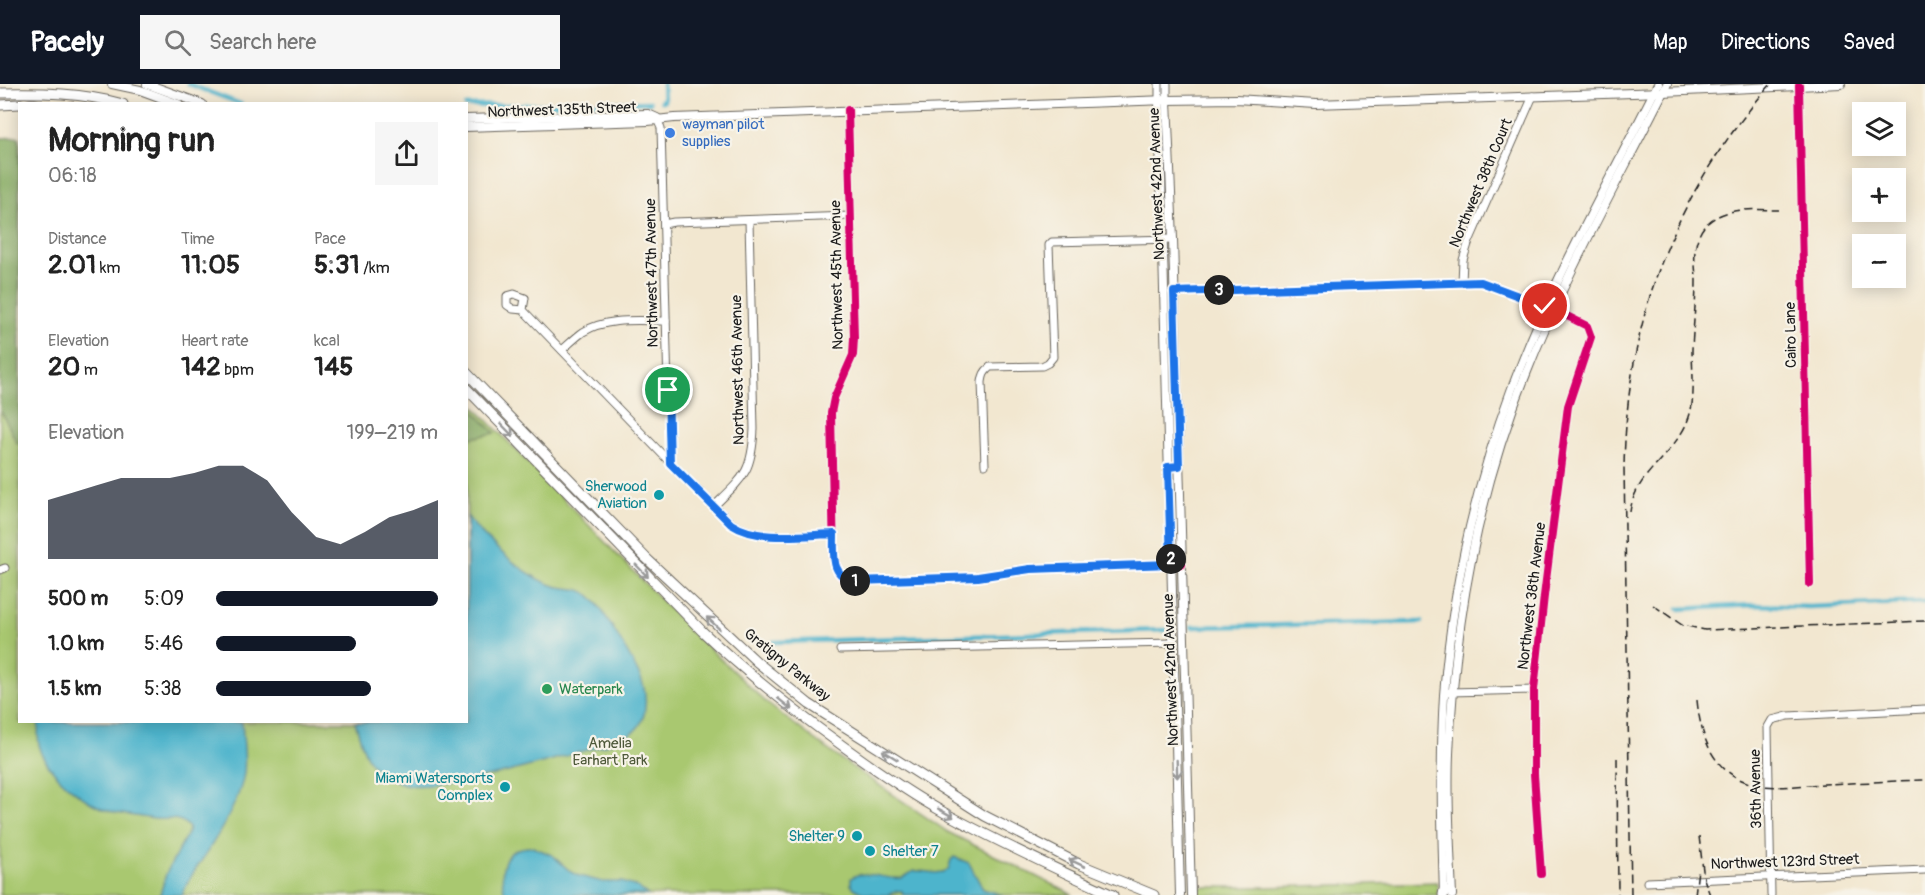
<!DOCTYPE html>
<html lang="en">
<head>
<meta charset="utf-8">
<style>
	body { margin:0; font-family:Pangolin,sans-serif; background:#f6f6f6; color:#222; height:100vh; display:flex; flex-direction:column; font-size:22px; white-space:nowrap }
	* { box-sizing:border-box; margin:0 }
	p { font-size:20px; color:#767676 }
	.icon { flex:none; width:33px; height:33px; fill:none; stroke:currentColor; stroke-width:2; stroke-linecap:round; stroke-linejoin:round }
	.map { position:relative; flex:1; overflow:hidden }
	.side { position:absolute; left:18px; top:18px; width:450px; height:621px; display:flex; flex-direction:column; background:#fff; border-radius:0px; box-shadow:0 3px 15px #0003 }
	.side>* { flex:none }
	.fabs { position:absolute; left:1852px; top:18px; display:grid; gap:12px }
	.fabs a { display:grid; place-items:center; width:54px; height:54px; border-radius:0px; background:#fff; box-shadow:0 3px 15px #0003; font-size:30px }
	.pin { position:absolute; display:grid; place-items:center; width:51px; height:51px; color:#fff; margin:-26px; border:3px solid #fff; border-radius:50%; box-shadow:0 2px 6px #0007 }
	.km { position:absolute; width:30px; height:30px; margin:-15px; border-radius:50%; background:#222; color:#fff; font-size:16px; line-height:30px; text-align:center }
	.round { display:grid; place-items:center; flex:none; width:63px; height:63px; border-radius:0px; background:#f6f6f6 }
	.head { display:flex; align-items:center; justify-content:space-between; height:102px; padding:0 30px }
	h1 { font-size:33px; font-weight:700; line-height:45px }
	.stats { display:grid; grid-template-columns:repeat(3,1fr); gap:9px; height:102px; padding:6px 30px }
	.stats div { display:grid; align-content:center }
	.stats b { font-size:26px; font-weight:700 }
	.stats small { font-size:16px; font-weight:400 }
	.stats p { font-size:16px }
	.chart { height:168px; padding:12px 30px }
	.chart p { display:flex; justify-content:space-between }
	.chart svg { width:100%; height:108px; margin-top:6px; fill:#111827; opacity:.7 }
	ul { padding:0 30px; list-style:none; font-size:20px }
	li { display:grid; grid-template-columns:96px 72px 1fr; align-items:center; height:45px }
	li i { height:15px; border-radius:8px; background:#111827 }
	header { display:flex; align-items:center; gap:36px; box-sizing:border-box; height:84px; padding:0 30px; background:#111827; color:#fff }
	header strong { font-size:28px }
	nav { display:flex; gap:33px; margin-inline-start:auto; font-size:21px }
	.search { width:420px; height:54px; background:#f6f6f6; display:flex; align-items:center; gap:15px; box-sizing:border-box; padding:0 21px; border-radius:0px; color:#767676; font-size:22px }
	.map>svg:first-child { display:block }
	.green { fill:#a9c86f; stroke:#627246; stroke-width:1.5 }
	.forest { fill:#86ac62; stroke:#51643f; stroke-width:1.5 }
	.water { fill:#4eb4cc; stroke:#356874; stroke-width:1.5 }
	.lines { fill:none; stroke-linecap:round; stroke-linejoin:round }
	.canal { stroke:#4eb4cc; stroke-width:4.5 }
	.minor-casing { stroke:#67635b; stroke-width:9 }
	.major-casing { stroke:#67635b; stroke-width:10 }
	.highway-casing { stroke:#67635b; stroke-width:11 }
	.minor { stroke:#fff; stroke-width:7 }
	.major { stroke:#fff; stroke-width:8 }
	.highway { stroke:#fff; stroke-width:9 }
	.rail { stroke:#1c1c1c; stroke-width:1.5; stroke-dasharray:9 4.5; stroke-linecap:butt }
	.cycleway-casing { stroke:#f7f3e8; stroke-width:11 }
	.cycleway { stroke:#d6006c; stroke-width:8 }
	.oneway { stroke:#999 }
	.route-casing { stroke:#fff; stroke-width:12 }
	.route { stroke:#1a73e8; stroke-width:8 }
	.shop-dot { fill:#3f7fe0; stroke:#f7f3e8; stroke-width:2 }
	.culture-dot { fill:#0f9aa8; stroke:#f7f3e8; stroke-width:2 }
	.leisure-dot { fill:#2e9e5b; stroke:#f7f3e8; stroke-width:2 }
	.labels { text-anchor:middle; dominant-baseline:central; stroke-width:4.5; stroke-linejoin:round; paint-order:stroke }
	.street-label { font-size:15px; fill:#1c1c1c; stroke:#f7f3e8 }
	.shop-label { font-size:15px; fill:#366cbe; stroke:#f7f3e8; text-anchor:start }
	.culture-label { font-size:15px; fill:#0d838f; stroke:#f7f3e8; text-anchor:end }
	.leisure-label { font-size:15px; fill:#27864d; stroke:#f7f3e8; text-anchor:start }
	.park-label { font-size:15px; fill:#4d5839; stroke:#f7f3e8 }
</style>
</head>
<body>
<header>
<strong>Pacely</strong>
<div class="search"><svg class="icon" aria-label="search" viewBox="0 0 24 24"><circle cx="10" cy="10" r="6"/><path d="M15 15l6 6"/></svg>Search here</div>
<nav><a>Map</a><a>Directions</a><a>Saved</a></nav>
</header>
<div class="map">
<svg width="1925" height="811" viewBox="0 0 1925 811">
	<rect width="100%" height="100%" fill="#f7f3e8"/>
	<filter id="ink" filterUnits="userSpaceOnUse"><feTurbulence type="fractalNoise" baseFrequency=".0167" numOctaves="2"/><feDisplacementMap in="SourceGraphic" scale="12" xChannelSelector="R" yChannelSelector="G"/><feConvolveMatrix kernelMatrix="1 2 1 2 8 2 1 2 1" color-interpolation-filters="sRGB"/></filter>
	<filter id="wash" filterUnits="userSpaceOnUse"><feTurbulence type="fractalNoise" baseFrequency=".008" numOctaves="4" result="noise"/><feDisplacementMap in="SourceGraphic" scale="24" xChannelSelector="R" yChannelSelector="G"/><feGaussianBlur stdDeviation="1.35" result="paint"/><feColorMatrix in="noise" values="0 0 0 0 0 0 0 0 0 0 0 0 0 0 0 0 0 1.4 0 .05"/><feComposite in="paint" operator="in"/></filter>
	<g filter="url(#wash)">
		<rect width="100%" height="100%" fill="#f2e7d0"/>
		<g class="green">
			<path d="M20 59V638H466L467 315 687 543 768 620 835 671 948 748 1073 811H0V60Z"/>
			<path d="M1437 798 1438 811H1195V803H1266Z"/>
		</g>
		<g class="forest">
			<path d="M19 53 20 359H17L0 325V54Z"/>
			<path d="M467 320 495 349 467 355Z"/>
		</g>
		<g class="water">
			<path d="M467 432C484 456 526 493 555 502 567 506 578 502 589 511 599 517 639 587 643 600 645 607 646 615 645 623 645 631 641 642 634 647 615 661 588 665 566 672 528 683 491 694 451 699 438 700 424 703 410 701 401 700 389 694 381 689 363 676 362 657 355 638H466Z"/>
			<path d="M39 638H242C243 655 246 672 244 689 241 712 223 743 211 762 201 779 188 793 182 811H160L166 790 188 748 189 744C186 740 183 737 178 736 170 734 163 736 155 735 141 733 126 731 113 728 86 721 46 689 39 661 38 654 38 645 39 638Z"/>
			<path d="M533 763 552 771 571 788 579 792 603 798H622L637 803 648 811H505C499 786 501 762 533 763Z"/>
			<path d="M954 773 969 779 983 805 1003 811H903L902 807C896 806 894 809 888 811 875 811 859 811 851 801V794C863 784 888 797 902 794 907 792 910 788 915 787 926 786 935 792 948 786L951 776Z"/>
		</g>
		<g class="lines">
			<g class="canal">
				<path d="M188 0 241 20"/>
				<path d="M661 17H664L663 0"/>
				<path d="M466 22 650 18"/>
				<path d="M1679 525 1754 521 1809 523 1925 518"/>
				<path d="M1192 543 1422 538"/>
				<path d="M773 558 1166 546"/>
			</g>
		</g>
	</g>
	<g filter="url(#ink)">
		<g class="lines">
			<defs>
				<g id="minor">
					<path d="M1159 0V16"/>
					<path d="M1167 0V16"/>
					<path d="M1799 2 1810 500"/>
					<path d="M848 26 854 254 853 271 834 314 831 329 834 475 838 487 842 493 856 497 978 493 1030 485 1182 480"/>
					<path d="M657 35 661 44 670 379"/>
					<path d="M664 140 674 138 851 132"/>
					<path d="M1462 198 1463 176 1468 160 1533 12"/>
					<path d="M1174 208 1481 198 1553 225 1587 242 1591 253 1568 322 1544 512 1534 606V690L1541 790"/>
					<path d="M523 226 525 214 514 210 507 212V221L513 225 523 226 687 396 731 439C758 458 802 451 834 450"/>
					<path d="M562 266C569 260 576 253 583 248 607 233 640 237 666 237"/>
					<path d="M985 381 982 298C983 291 984 288 990 283L1042 282 1048 279 1053 273 1049 161 1052 158 1173 155"/>
					<path d="M714 422C744 393 752 388 754 345L749 136"/>
					<path d="M0 486 5 484"/>
					<path d="M840 566 1173 559"/>
					<path d="M1450 608 1534 606"/>
					<path d="M1647 798 1925 786"/>
					<path d="M1771 811 1768 643 1772 636 1788 632 1925 625"/>
				</g>
				<g id="major">
					<path d="M112 0 140 6 178 20"/>
					<path d="M147 0 202 20"/>
					<path d="M1159 16 1180 811"/>
					<path d="M1167 16 1173 155 1191 811"/>
					<path d="M466 35 648 30 657 34"/>
					<path d="M466 43 648 37 674 34 1167 16 1236 15 1316 20 1662 8 1841 0"/>
					<path d="M1444 811C1442 744 1440 678 1444 611 1452 507 1475 404 1511 307 1550 200 1608 101 1658 0"/>
					<path d="M1452 811C1450 764 1447 717 1449 670 1454 540 1477 411 1526 290 1565 190 1619 96 1667 0"/>
				</g>
				<g id="highway">
					<path d="M0 9C42 8 83 9 123 20"/>
					<path d="M30 20H35"/>
					<path d="M0 21 20 20"/>
					<path d="M466 288 646 474 757 578 809 620 985 732 1079 780 1154 811"/>
					<path d="M466 304 702 547C746 589 793 626 843 662 876 686 910 710 945 729 1000 759 1056 785 1113 811"/>
					<path d="M1443 811 1444 806"/>
				</g>
			</defs>
			<use href="#minor" class="minor-casing"/>
			<use href="#major" class="major-casing"/>
			<use href="#highway" class="highway-casing"/>
			<use href="#minor" class="minor"/>
			<use href="#major" class="major"/>
			<use href="#highway" class="highway"/>
			<g class="rail">
				<path d="M1630 428C1635 388 1677 370 1689 333 1696 312 1692 288 1692 265 1693 243 1696 220 1696 197 1696 185 1693 173 1696 161 1698 152 1702 143 1709 138 1728 122 1757 126 1779 126"/>
				<path d="M1653 521 1682 541 1705 546 1925 537"/>
				<path d="M1697 616C1701 658 1716 696 1764 702 1783 704 1804 701 1824 700 1857 699 1891 697 1925 696"/>
				<path d="M1617 674 1618 811"/>
				<path d="M1699 752 1704 795 1710 811"/>
				<path d="M1631 811 1624 383C1627 234 1673 112 1771 0"/>
				<path d="M1695 811 1698 785"/>
			</g>
			<defs>
				<g id="cycleway">
					<path d="M1799 2 1810 500"/>
					<path d="M848 26 854 254 853 271 834 314 831 329 834 475 838 487 842 493 856 497 978 493 1030 485 1182 480"/>
					<path d="M1174 208 1481 198 1553 225 1587 242 1591 253 1568 322 1544 512 1534 606V690L1541 790"/>
				</g>
			</defs>
			<use href="#cycleway" class="cycleway-casing"/>
			<use href="#cycleway" class="cycleway"/>
		</g>
		<defs><path id="oneway-shaft" d="M-6 0H5M1.5-3L5.5 0L1.5 3" fill="none" stroke-width="1.6" stroke-linecap="round" stroke-linejoin="round" transform="scale(1.5)"/></defs>
		<g class="oneway">
			<use href="#oneway-shaft" transform="translate(507 346) rotate(46)"/>
			<use href="#oneway-shaft" transform="translate(642 487) rotate(46)"/>
			<use href="#oneway-shaft" transform="translate(713 539) rotate(-137)"/>
			<use href="#oneway-shaft" transform="translate(785 620) rotate(39)"/>
			<use href="#oneway-shaft" transform="translate(890 671) rotate(-148)"/>
			<use href="#oneway-shaft" transform="translate(1177 685) rotate(88)"/>
			<use href="#oneway-shaft" transform="translate(946 729) rotate(29)"/>
			<use href="#oneway-shaft" transform="translate(1077 779) rotate(-155)"/>
		</g>
	</g>
	<g class="lines" filter="url(#ink)">
		<defs>
			<path id="route" d="M668 306 670 379 731 440C758 458 802 451 834 450 834 472 830 493 856 497L978 493 1030 485 1171 480 1168 383 1179 382 1174 208 1481 198 1545 222"/>
		</defs>
		<use href="#route" class="route-casing"/>
		<use href="#route" class="route"/>
	</g>
	<circle class="shop-dot" cx="670" cy="49" r="6"/>
	<g class="culture-dot">
		<circle cx="659" cy="411" r="6"/>
		<circle cx="505" cy="703" r="6"/>
		<circle cx="857" cy="752" r="6"/>
		<circle cx="870" cy="767" r="6"/>
	</g>
	<circle class="leisure-dot" cx="547" cy="605" r="6"/>
	<g class="labels">
		<g class="street-label">
			<text transform="translate(562 26) rotate(-2)">Northwest 135th Street</text>
			<text transform="translate(1481 99) rotate(-67)">Northwest 38th Court</text>
			<text transform="translate(1157 100) rotate(-92)">Northwest 42nd Avenue</text>
			<text transform="translate(652 189) rotate(-91)">Northwest 47th Avenue</text>
			<text transform="translate(837 191) rotate(-91)">Northwest 45th Avenue</text>
			<text transform="translate(1791 251) rotate(-91)">Cairo Lane</text>
			<text transform="translate(738 286) rotate(-91)">Northwest 46th Avenue</text>
			<text transform="translate(1532 512) rotate(-83)">Northwest 38th Avenue</text>
			<text transform="translate(787 581) rotate(39)">Gratigny Parkway</text>
			<text transform="translate(1171 586) rotate(-92)">Northwest 42nd Avenue</text>
			<text transform="translate(1756 705) rotate(-91)">36th Avenue</text>
			<text transform="translate(1785 778) rotate(-2)">Northwest 123rd Street</text>
		</g>
		<g class="shop-label">
			<text x="682" y="40">wayman pilot<tspan x="682" dy="17">supplies</tspan></text>
		</g>
		<g class="culture-label">
			<text x="647" y="402">Sherwood<tspan x="647" dy="17">Aviation</tspan></text>
			<text x="493" y="694">Miami Watersports<tspan x="493" dy="17">Complex</tspan></text>
			<text x="845" y="752">Shelter 9</text>
			<text x="882" y="767" text-anchor="start">Shelter 7</text>
		</g>
		<g class="leisure-label">
			<text x="559" y="605">Waterpark</text>
		</g>
		<g class="park-label">
			<text x="610" y="659">Amelia<tspan x="610" dy="17">Earhart Park</tspan></text>
		</g>
	</g>
</svg>
<div class="fabs">
<a><svg class="icon" aria-label="layers" viewBox="0 0 24 24"><path d="M12 4l9 5-9 5-9-5zM3 14l9 5 9-5"/></svg></a>
<a>+</a>
<a>−</a>
</div>
<div class="pin" style="left:668px;top:306px;background:#1e9e55"><svg class="icon" aria-label="arrive" viewBox="0 0 24 24"><path d="M6 21V4h12l-3 4 3 4H6"/></svg></div>
<div class="pin" style="left:1545px;top:222px;background:#d93025"><svg class="icon" aria-label="check" viewBox="0 0 24 24"><path d="M5 12l5 5 9-10"/></svg></div>
<b class="km" style="left:855px;top:497px">1</b>
<b class="km" style="left:1171px;top:475px">2</b>
<b class="km" style="left:1219px;top:206px">3</b>
<section class="side">
<div class="head"><div><h1>Morning run</h1><p>06:18</p></div><a class="round"><svg class="icon" aria-label="share" viewBox="0 0 24 24"><path d="M12 15V3M7 8l5-5 5 5M5 13v7h14v-7"/></svg></a></div>
<div class="stats">
<div><p>Distance</p><b>2.01<small> km</small></b></div>
<div><p>Time</p><b>11:05</b></div>
<div><p>Pace</p><b>5:31<small> /km</small></b></div>
</div>
<div class="stats">
<div><p>Elevation</p><b>20<small> m</small></b></div>
<div><p>Heart rate</p><b>142<small> bpm</small></b></div>
<div><p>kcal</p><b>145</b></div>
</div>
<div class="chart"><p><span>Elevation</span>199–219 m</p>
<svg viewBox="0 0 160 44" preserveAspectRatio="none"><path d="M0 44V20L10 17L20 14L30 11L40 11L50 11L60 9L70 6L80 6L90 12L100 25L110 35L120 38L130 33L140 27L150 24L160 20V44z"/></svg>
</div>
<ul>
<li><b>500 m</b>5:09<i style="width:100%"></i></li>
<li><b>1.0 km</b>5:46<i style="width:63%"></i></li>
<li><b>1.5 km</b>5:38<i style="width:70%"></i></li>
</ul>
</section>
</div>
</body>
</html>
